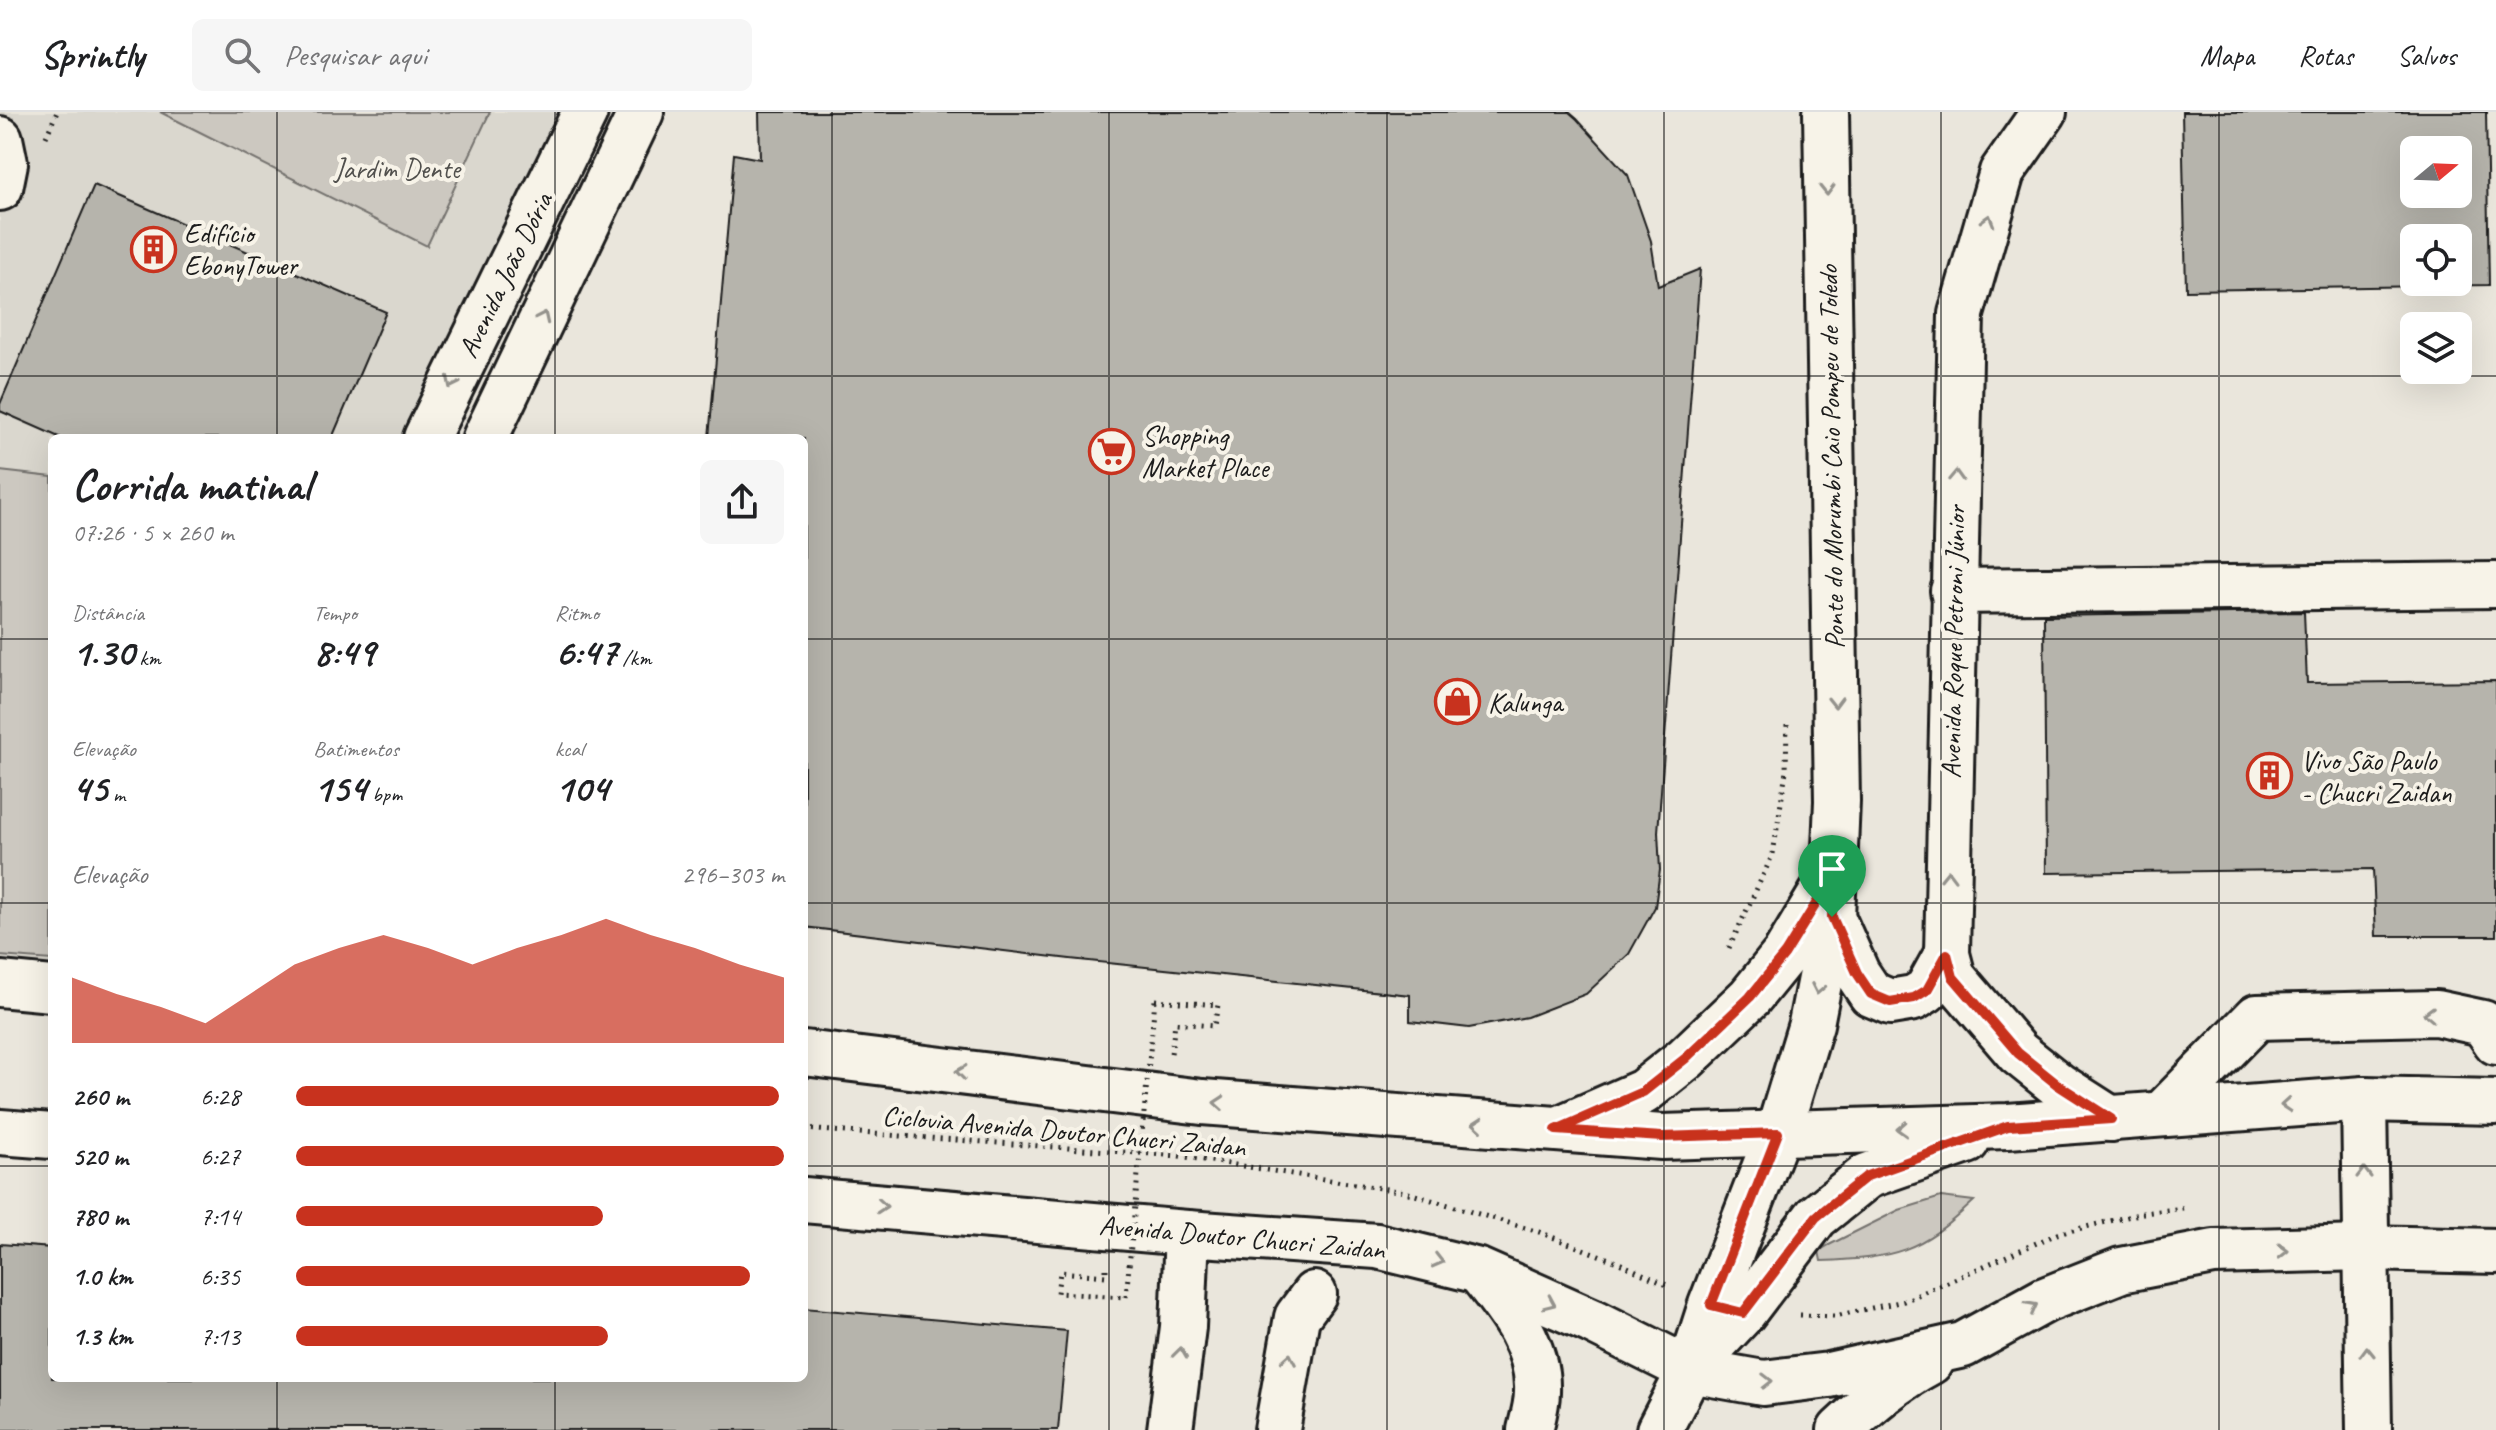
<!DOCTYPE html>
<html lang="pt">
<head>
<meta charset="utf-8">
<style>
	body { margin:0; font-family:Caveat,sans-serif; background:#f6f6f6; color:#202124; height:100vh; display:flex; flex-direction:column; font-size:30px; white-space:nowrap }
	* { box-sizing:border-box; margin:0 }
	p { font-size:26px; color:#757577 }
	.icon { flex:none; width:44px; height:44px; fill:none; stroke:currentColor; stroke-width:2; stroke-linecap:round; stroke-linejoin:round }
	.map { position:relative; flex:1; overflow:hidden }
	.side { position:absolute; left:48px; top:322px; width:760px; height:948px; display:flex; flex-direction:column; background:#fff; border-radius:12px; box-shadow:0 8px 32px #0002 }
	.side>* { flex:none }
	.needle { width:52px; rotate:71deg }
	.fabs { position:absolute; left:2400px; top:24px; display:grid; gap:16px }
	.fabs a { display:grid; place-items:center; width:72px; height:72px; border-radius:12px; background:#fff; box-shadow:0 8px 32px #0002; font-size:40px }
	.pin { position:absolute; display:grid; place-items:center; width:68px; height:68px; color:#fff; margin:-82px -34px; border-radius:50% 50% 50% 0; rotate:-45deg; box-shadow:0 0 8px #0007 }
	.pin .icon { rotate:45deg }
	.round { display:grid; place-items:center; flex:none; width:84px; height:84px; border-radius:12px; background:#f6f6f6 }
	.headline { display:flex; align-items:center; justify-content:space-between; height:136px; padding:0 24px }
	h1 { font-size:44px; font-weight:600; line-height:60px }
	.figures { display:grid; grid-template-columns:repeat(3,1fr); gap:12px; height:136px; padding:8px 24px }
	.figures div { display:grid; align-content:center }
	.figures b { font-size:40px; font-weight:600 }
	.figures small { font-size:22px; font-weight:400 }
	.figures p { font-size:22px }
	.chart { height:224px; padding:16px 24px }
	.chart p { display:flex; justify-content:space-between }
	.chart svg { width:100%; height:144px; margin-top:8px; fill:#c8321e; opacity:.7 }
	ul { padding:0 24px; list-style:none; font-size:26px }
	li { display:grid; grid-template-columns:128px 96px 1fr; align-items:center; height:60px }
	li i { height:20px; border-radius:10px; background:#c8321e }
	header { display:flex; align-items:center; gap:48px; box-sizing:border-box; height:112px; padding:0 40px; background:#fff; border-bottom:2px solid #e0e0e0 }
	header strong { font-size:38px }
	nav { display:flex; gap:44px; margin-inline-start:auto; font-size:28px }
	.search { width:560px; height:72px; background:#f6f6f6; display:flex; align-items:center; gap:20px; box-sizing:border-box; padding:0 28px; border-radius:12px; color:#757577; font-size:30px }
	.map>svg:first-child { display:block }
	.built { fill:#dad7ce }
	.green { fill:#ccc8c0; stroke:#74726e; stroke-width:2 }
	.building { fill:#b6b4ac; stroke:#1c1c1c; stroke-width:2; fill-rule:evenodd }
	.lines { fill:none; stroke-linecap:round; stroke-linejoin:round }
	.minor-casing { stroke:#1c1c1c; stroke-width:50 }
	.major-casing { stroke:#1c1c1c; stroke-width:50 }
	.path { stroke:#1c1c1c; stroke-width:5; stroke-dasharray:2 6; stroke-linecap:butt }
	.minor { stroke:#f7f3e8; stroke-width:44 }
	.major { stroke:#f7f3e8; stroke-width:44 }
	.path-bridge { stroke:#1c1c1c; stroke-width:5; stroke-dasharray:2 6; stroke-linecap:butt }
	.oneway { stroke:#94928c }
	.route-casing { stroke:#fff; stroke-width:16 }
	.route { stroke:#c8321e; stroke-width:10 }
	.grid { fill:none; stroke:#1c1c1c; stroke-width:2; stroke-opacity:0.55 }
	.labels { text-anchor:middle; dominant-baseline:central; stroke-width:8; stroke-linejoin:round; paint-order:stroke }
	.park-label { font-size:28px; fill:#51504d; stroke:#f7f3e8 }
	.poi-label { font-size:28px; fill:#1c1c1c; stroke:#f7f3e8; text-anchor:start }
	.street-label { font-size:28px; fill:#1c1c1c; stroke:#f7f3e8 }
</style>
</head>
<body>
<header>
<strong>Sprintly</strong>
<div class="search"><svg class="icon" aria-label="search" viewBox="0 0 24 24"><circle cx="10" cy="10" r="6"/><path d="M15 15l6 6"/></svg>Pesquisar aqui</div>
<nav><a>Mapa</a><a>Rotas</a><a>Salvos</a></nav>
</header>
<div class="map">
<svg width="2496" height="1318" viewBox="0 0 2496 1318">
	<rect width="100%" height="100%" fill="#eae6dc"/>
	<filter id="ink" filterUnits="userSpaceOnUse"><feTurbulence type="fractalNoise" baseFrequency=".0125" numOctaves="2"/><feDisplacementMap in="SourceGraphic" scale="16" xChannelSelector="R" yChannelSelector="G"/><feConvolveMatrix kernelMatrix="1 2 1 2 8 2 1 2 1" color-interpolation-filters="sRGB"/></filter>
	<g filter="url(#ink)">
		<path class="built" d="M0 0H583L430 326H52V877L0 872Z"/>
		<g class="green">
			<path d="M160 0H490L427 134Z"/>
			<path d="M0 359 52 365V848L0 844Z"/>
			<path d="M1941 1085 1974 1089C1919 1141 1895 1146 1821 1149L1819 1139 1829 1133 1899 1098Z"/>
		</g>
		<g class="building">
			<path d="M759 0H1569L1577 7 1628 63 1651 129 1658 174 1700 157 1658 720 1660 758 1655 795 1629 842 1586 882 1527 905 1469 916 1410 909V883L1070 847 804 815V326H709L734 42 760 47Z"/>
			<path d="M2182 0H2486L2489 173 2186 178ZM2414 38H2458V82H2414ZM2414 126H2458V170H2414Z"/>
			<path d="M94 73 386 200 332 326H61L0 299V292Z"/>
			<path d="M2304 500 2307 571 2496 569V824H2376L2373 757 2046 761 2044 504Z"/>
			<path d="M0 1132 52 1136V1266H804V1196L1067 1219 1058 1318H0Z"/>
		</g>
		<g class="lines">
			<defs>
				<g id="minor">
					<path d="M0 27 5 51 0 76"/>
					<path d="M1953 479 2496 473"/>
					<path d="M2364 987 2369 1318"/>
					<path d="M2162 1002 2257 905 2436 901 2483 911 2496 930"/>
					<path d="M1170 1318 1183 1215 1187 1121"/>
					<path d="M1277 1318 1297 1205 1314 1182"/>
				</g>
				<g id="major">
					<path d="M2044 0 2002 60 1961 202 1947 842 1953 865 2018 941 2058 973 2111 1007"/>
					<path d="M426 326 585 0"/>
					<path d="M485 326 641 0"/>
					<path d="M1832 805 1857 861 1871 882 1890 890 1914 886 1927 878 1947 842"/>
					<path d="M0 872 52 877"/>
					<path d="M804 941 1202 990 1662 1025 2008 1014 2364 987 2496 990"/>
					<path d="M1563 1015 1643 980 1686 946 1750 885 1785 842 1829 769"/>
					<path d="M0 1020 52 1024"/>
					<path d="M804 1088 1187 1121 1377 1134 1479 1159 1592 1209 1690 1258 1763 1271 1829 1263 1963 1233 2045 1188 2121 1158 2214 1140 2365 1136 2496 1139"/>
					<path d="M1480 1161C1508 1196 1539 1233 1537 1280 1537 1292 1533 1306 1530 1318"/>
					<path d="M1697 1250 1743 1201 1816 1105 1867 1064 1967 1029"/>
					<path d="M1659 1318 1690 1258 1711 1193 1778 1021 1811 912 1832 805 1837 689 1826 0"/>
					<path d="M1840 1318C1868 1292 1896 1268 1930 1250"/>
				</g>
			</defs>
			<use href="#minor" class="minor-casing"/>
			<use href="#major" class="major-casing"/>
			<g class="path">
				<path d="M46 25 57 0"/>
				<path d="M1729 836 1773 742 1786 659 1787 613"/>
				<path d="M1155 888 1218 893 1214 914 1175 911 1171 942"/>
				<path d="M804 1017 1179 1044 1405 1080 1539 1120 1617 1150 1671 1175"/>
				<path d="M1106 1157V1164L1060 1160 1057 1181 1126 1185"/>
				<path d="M1800 1203 1835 1204 1904 1189 2057 1122 2143 1101 2183 1096"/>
			</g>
			<use href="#minor" class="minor"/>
			<use href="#major" class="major"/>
			<path class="path-bridge" d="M1126 1185 1155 888"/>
		</g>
		<defs><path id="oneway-chevron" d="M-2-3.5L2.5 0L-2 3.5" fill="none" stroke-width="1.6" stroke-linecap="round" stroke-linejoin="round" transform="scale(2)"/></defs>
		<g class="oneway">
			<use href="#oneway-chevron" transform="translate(1827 78) rotate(89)"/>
			<use href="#oneway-chevron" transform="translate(1988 108) rotate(-74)"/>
			<use href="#oneway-chevron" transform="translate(543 205) rotate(-65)"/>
			<use href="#oneway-chevron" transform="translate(452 271) rotate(116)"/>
			<use href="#oneway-chevron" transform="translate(1956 364) rotate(-88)"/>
			<use href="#oneway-chevron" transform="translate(1835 590) rotate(89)"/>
			<use href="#oneway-chevron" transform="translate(1948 764) rotate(-89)"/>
			<use href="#oneway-chevron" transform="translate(1818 877) rotate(101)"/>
			<use href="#oneway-chevron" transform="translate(2429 902) rotate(-178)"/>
			<use href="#oneway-chevron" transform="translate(961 960) rotate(-173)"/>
			<use href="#oneway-chevron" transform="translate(1219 991) rotate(-175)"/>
			<use href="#oneway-chevron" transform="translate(2286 993) rotate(176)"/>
			<use href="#oneway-chevron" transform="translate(1478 1012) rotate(-175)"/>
			<use href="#oneway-chevron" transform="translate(1902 1017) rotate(178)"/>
			<use href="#oneway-chevron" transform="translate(2364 1061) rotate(-90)"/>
			<use href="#oneway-chevron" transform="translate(882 1094) rotate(5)"/>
			<use href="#oneway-chevron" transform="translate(2283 1139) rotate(-1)"/>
			<use href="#oneway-chevron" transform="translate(1438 1149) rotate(14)"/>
			<use href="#oneway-chevron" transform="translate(1550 1191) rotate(24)"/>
			<use href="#oneway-chevron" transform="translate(2032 1195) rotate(-28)"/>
			<use href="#oneway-chevron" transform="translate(2367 1240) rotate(-91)"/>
			<use href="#oneway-chevron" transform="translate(1180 1241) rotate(-83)"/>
			<use href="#oneway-chevron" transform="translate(1289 1247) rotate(-80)"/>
			<use href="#oneway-chevron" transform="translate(1767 1269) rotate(-1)"/>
		</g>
	</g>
	<g class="lines" filter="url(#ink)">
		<defs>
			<path id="route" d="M1833 764 1832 805 1857 861 1871 882 1890 890 1914 886 1927 878 1947 842 1953 865 2018 941 2058 973 2111 1007 2008 1014 1867 1064 1816 1105 1743 1201 1711 1193 1778 1021 1662 1025 1556 1018 1643 980 1686 946 1750 885 1785 842Z"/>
		</defs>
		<use href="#route" class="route-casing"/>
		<use href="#route" class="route"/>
	</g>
	<path class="grid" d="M277 0V326M555 0V326M832 0V1318M1109 0V1318M1387 0V1318M1664 0V1318M1941 0V1318M2219 0V1318M0 264H2496M0 527H52M804 527H2496M0 791H52M804 791H2496M0 1054H52M804 1054H2496M277 1266V1318M555 1266V1318"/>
	<defs>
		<symbol id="building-ring" viewBox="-11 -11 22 22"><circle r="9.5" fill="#f7f3e8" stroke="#c8321e" stroke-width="1.5"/><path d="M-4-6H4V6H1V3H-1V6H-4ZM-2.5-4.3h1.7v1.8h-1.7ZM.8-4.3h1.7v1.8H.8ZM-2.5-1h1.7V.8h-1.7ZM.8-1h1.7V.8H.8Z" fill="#c8321e"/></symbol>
		<symbol id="supermarket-ring" viewBox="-11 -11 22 22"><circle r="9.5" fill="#f7f3e8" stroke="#c8321e" stroke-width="1.5"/><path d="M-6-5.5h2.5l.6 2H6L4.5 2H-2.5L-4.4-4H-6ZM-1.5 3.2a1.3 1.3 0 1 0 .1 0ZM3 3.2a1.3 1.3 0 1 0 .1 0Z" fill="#c8321e"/></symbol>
		<symbol id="shop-ring" viewBox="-11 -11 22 22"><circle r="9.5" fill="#f7f3e8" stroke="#c8321e" stroke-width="1.5"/><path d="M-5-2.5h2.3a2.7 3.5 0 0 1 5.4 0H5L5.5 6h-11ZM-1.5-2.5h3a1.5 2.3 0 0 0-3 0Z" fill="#c8321e"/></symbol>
	</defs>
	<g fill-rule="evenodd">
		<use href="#building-ring" x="128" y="112" width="51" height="51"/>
		<use href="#supermarket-ring" x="1086" y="314" width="51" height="51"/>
		<use href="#shop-ring" x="1432" y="564" width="51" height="51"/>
		<use href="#building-ring" x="2244" y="638" width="51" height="51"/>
	</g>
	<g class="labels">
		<g class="park-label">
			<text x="397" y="56">Jardim Dente</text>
		</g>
		<g class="poi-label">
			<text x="184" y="121">Edifício<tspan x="184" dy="32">EbonyTower</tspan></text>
			<text x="1142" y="323">Shopping<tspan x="1142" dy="32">Market Place</tspan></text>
			<text x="1488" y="590">Kalunga</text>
			<text x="2301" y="648">Vivo São Paulo<tspan x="2301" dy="32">- Chucri Zaidan</tspan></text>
		</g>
		<g class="street-label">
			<text transform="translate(505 163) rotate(-64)">Avenida João Dória</text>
			<text transform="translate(1831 345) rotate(-91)">Ponte do Morumbi Caio Pompeu de Toledo</text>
			<text transform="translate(1953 530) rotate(-89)">Avenida Roque Petroni Júnior</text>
			<text transform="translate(1064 1019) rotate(5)">Ciclovia Avenida Doutor Chucri Zaidan</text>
			<text transform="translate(1242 1125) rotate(5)">Avenida Doutor Chucri Zaidan</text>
		</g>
	</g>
</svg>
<div class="fabs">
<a><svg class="needle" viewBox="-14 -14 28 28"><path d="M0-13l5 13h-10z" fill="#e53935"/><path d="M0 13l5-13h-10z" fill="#757577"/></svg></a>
<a><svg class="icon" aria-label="locate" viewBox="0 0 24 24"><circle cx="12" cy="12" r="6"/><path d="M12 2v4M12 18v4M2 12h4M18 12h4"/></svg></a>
<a><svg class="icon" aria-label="layers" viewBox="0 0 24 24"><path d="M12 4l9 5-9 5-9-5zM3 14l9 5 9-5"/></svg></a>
</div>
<div class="pin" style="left:1832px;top:805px;background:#1e9e55"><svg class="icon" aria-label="arrive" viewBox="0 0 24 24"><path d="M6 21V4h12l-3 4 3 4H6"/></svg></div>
<section class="side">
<div class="headline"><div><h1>Corrida matinal</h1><p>07:26 · 5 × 260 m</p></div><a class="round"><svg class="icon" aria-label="share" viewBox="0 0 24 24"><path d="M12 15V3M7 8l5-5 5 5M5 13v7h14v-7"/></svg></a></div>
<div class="figures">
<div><p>Distância</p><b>1.30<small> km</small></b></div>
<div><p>Tempo</p><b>8:49</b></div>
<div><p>Ritmo</p><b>6:47<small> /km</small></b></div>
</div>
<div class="figures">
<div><p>Elevação</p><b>45<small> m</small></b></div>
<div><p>Batimentos</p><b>154<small> bpm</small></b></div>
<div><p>kcal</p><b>104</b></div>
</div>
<div class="chart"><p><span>Elevação</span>296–303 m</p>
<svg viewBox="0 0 160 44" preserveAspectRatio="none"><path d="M0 44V24L10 29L20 33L30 38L40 29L50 20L60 15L70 11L80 15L90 20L100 15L110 11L120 6L130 11L140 15L150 20L160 24V44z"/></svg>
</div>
<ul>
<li><b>260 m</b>6:28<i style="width:99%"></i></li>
<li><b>520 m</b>6:27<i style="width:100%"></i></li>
<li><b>780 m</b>7:14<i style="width:63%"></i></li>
<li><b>1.0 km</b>6:35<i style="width:93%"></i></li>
<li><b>1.3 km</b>7:13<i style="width:64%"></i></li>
</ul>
</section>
</div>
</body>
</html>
